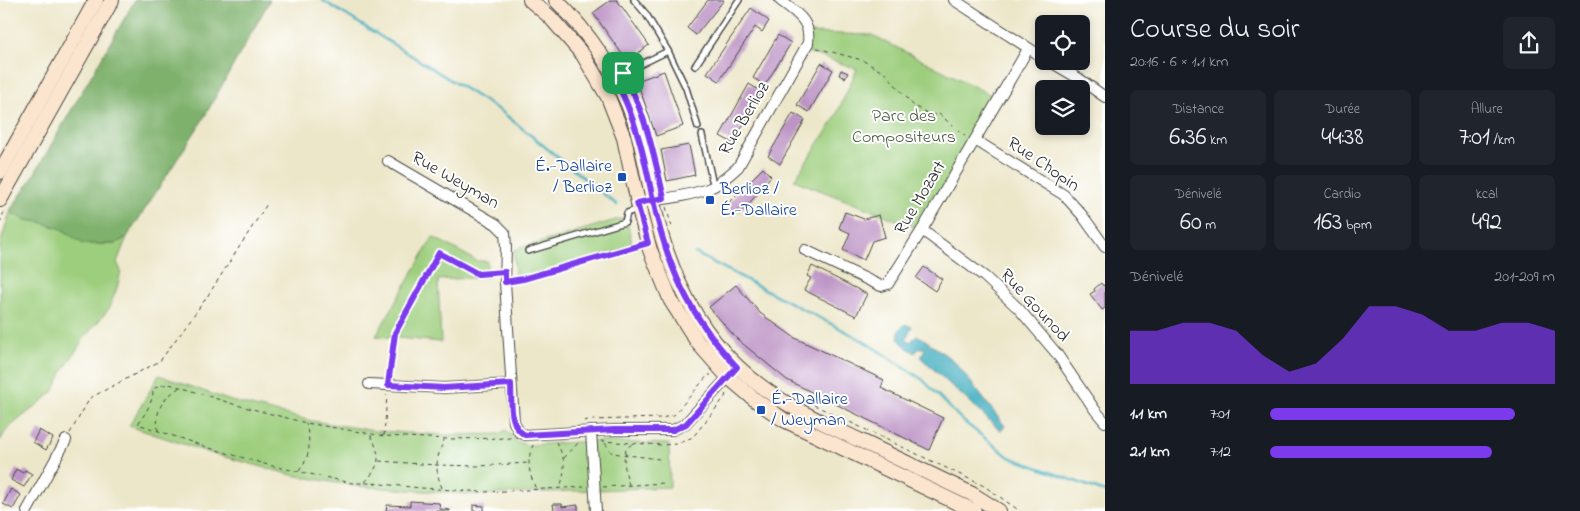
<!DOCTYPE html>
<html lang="fr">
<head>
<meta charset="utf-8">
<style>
	body { margin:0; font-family:"Indie Flower",sans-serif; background:#20242c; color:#f1f3f6; height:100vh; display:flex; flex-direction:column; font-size:19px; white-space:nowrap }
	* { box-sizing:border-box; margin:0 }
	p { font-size:16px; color:#9ea1a6 }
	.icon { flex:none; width:28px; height:28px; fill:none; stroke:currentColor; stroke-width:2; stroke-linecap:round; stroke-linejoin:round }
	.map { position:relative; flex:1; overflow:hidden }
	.sheet { display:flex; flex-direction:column; background:#171b24; width:475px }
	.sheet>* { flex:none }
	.tools { position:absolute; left:1035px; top:15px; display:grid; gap:10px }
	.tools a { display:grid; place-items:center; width:55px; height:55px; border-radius:8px; background:#171b24; box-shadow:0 2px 8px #0003; font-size:25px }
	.pin { position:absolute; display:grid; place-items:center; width:42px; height:42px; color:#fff; margin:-21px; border-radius:10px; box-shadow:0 2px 8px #0006 }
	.round { display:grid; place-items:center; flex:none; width:52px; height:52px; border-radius:8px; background:#20242c }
	.summary { display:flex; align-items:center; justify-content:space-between; height:85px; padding:0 25px }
	h1 { font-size:28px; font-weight:600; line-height:38px }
	.figures { display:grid; grid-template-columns:repeat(3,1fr); gap:8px; height:85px; padding:5px 25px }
	.figures div { display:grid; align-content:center; border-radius:8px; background:#20242c; text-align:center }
	.figures b { font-size:25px; font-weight:600 }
	.figures small { font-size:14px; font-weight:400 }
	.figures p { font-size:14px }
	.chart { height:140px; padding:10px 25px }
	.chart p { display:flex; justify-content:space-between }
	.chart svg { width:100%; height:90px; margin-top:5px; fill:#7c3aed; opacity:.7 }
	ul { padding:0 25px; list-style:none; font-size:16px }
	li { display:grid; grid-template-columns:80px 60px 1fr; align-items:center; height:38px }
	li i { height:12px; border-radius:6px; background:#7c3aed }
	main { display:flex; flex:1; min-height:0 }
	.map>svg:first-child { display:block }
	.green { fill:#9dce7d; stroke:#647c54 }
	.forest { fill:#7eb16c; stroke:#546e4c }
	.water { fill:#42aec0; stroke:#366c76 }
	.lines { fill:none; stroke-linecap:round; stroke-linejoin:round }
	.stream { stroke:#42aec0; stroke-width:2.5 }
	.building { fill:#bd94c6 }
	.lane-casing { stroke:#484743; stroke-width:8 }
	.street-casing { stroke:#484743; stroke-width:12 }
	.secondary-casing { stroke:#484743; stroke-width:16 }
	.path { stroke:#484743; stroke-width:1; stroke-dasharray:4 4; stroke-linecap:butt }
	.lane { stroke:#fff; stroke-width:5 }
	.street { stroke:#fff; stroke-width:10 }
	.secondary { stroke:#fce5cf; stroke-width:14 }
	.route-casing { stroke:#fff; stroke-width:10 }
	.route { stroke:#7c3aed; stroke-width:6 }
	.transit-dot { fill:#1a4fb4; stroke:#fff; stroke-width:2 }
	.labels { text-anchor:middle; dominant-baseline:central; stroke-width:4; stroke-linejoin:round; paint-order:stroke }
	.park-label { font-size:18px; fill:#4d5c44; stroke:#fff }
	.street-label { font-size:18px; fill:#2b2b2b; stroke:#fff }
	.transit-label { font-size:18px; fill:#164399; stroke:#fff; text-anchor:start }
</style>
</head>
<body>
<main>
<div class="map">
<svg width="1105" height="511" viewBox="0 0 1105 511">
	<rect width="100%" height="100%" fill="#fff"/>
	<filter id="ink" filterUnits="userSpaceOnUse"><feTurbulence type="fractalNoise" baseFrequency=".02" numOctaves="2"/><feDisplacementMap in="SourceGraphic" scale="10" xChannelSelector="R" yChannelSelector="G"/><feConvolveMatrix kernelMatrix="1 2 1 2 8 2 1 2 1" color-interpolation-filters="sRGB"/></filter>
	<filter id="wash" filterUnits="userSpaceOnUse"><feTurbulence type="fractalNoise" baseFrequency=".0096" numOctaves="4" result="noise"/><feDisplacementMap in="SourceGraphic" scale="20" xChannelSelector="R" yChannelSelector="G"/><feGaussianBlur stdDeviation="1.12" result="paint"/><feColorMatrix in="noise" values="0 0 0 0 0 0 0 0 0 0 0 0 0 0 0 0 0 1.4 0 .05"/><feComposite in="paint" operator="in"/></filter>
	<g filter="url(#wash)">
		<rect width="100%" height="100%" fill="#ede7ca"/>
		<g class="green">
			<path d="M810 33 872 35 999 99 922 230 794 180 834 120 857 69 805 51Z"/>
			<path d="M11 209 13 214 26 220 40 222 62 229 83 244H115L127 237 117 262 121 271 117 288 108 310 85 337 64 369 53 392 7 429 0 441V245Z"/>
			<path d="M626 217 633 247 523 279 515 281 514 250Z"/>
			<path d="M433 237 477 261H487V277L438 280 441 342 376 336Z"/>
			<path d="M159 375 231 401 312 421 376 431 448 435 499 434 506 430 517 442 529 445 592 441 669 444 670 487 479 495 354 486 292 475 210 453 129 426Z"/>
		</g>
		<path class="forest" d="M135 0H270L202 121 127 237 115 244H83L62 229 40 222 26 220 13 214 11 209 29 183Z"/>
		<path class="water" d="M905 324 912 327 906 339 910 342 917 335 924 339 955 362 1005 426 1001 431 921 358 925 348H920L915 353 907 348 898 339 899 330Z"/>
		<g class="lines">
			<g class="stream">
				<path d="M322 0 502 112 617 205"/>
				<path d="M695 253 862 340 923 380 963 421 1009 457 1105 492"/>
			</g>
		</g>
		<g id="blocks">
			<g class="building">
				<path d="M611 0H617L649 45 627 61 593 13Z"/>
				<path d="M708 0H724L696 35 687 28Z"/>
				<path d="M751 8 769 21 762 32 755 27 719 81 707 73Z"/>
				<path d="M778 35 791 43 765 85 753 78Z"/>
				<path d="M821 63 833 70 809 112 797 105Z"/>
				<path d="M841 70 848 73 845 78 839 75Z"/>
				<path d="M664 71 683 126 656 136 637 81Z"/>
				<path d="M749 84 762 92 733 143 720 136Z"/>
				<path d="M793 113 805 120 780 164 768 156Z"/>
				<path d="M689 145 695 175 667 181 661 150Z"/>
				<path d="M763 168 771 176 766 182 767 183 746 207 745 206 739 212 738 210 732 216 724 207Z"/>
				<path d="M845 212 864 219 879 215 885 237 872 241 864 260 843 250 850 233 839 228Z"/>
				<path d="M812 266 867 294 856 316 804 290 811 278 807 276Z"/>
				<path d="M924 267 942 279 935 291 916 278Z"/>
				<path d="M1101 283 1103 286 1105 284V308L1102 310 1090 294 1095 291 1094 289Z"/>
				<path d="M736 285 760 313 795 338 884 380 881 388 943 418 929 450 787 380 737 339 709 307Z"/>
				<path d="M39 430 53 438 46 450 33 442Z"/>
				<path d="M16 469 23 473 25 470 32 474 24 487 11 480Z"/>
				<path d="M11 489 21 495 13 509 3 504Z"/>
				<path d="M410 501 439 503 440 509 450 510V511H386L387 505 410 506Z"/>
				<path d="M553 504H562V507L578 505V511H554Z"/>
				<path d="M473 505 484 506V511H473Z"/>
			</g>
		</g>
	</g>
	<g filter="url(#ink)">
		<use href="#blocks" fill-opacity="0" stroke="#484743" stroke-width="1"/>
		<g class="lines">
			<defs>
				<g id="lane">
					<path d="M668 51 686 88 698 127"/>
					<path d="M695 66 739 0"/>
					<path d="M615 77 668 51 646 14 634 0"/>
					<path d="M702 135 712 180 715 185"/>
					<path d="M528 251 625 222 627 213 638 209"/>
				</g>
				<g id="street">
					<path d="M954 0 1044 58"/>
					<path d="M1049 61 1078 78 1105 97"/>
					<path d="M975 140 1064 195 1082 215 1105 247"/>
					<path d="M388 161 496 224 505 233 506 247 505 282 514 422 519 432 525 435 614 430H673L685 424 732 373"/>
					<path d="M637 203C661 199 687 197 710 188 721 183 730 174 738 167L808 43C811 20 796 13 780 0"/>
					<path d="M922 230 985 277 1019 309 1057 354 1095 410 1105 422"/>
					<path d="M805 250 881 286 888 284 922 230 1028 49"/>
					<path d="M369 384 444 388 511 384"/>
					<path d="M591 431 596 511"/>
					<path d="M27 511 66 440"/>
				</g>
				<g id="secondary">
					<path d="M530 0 550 17 583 55 608 97 624 138 641 217 650 250 671 301 698 343 728 377 754 399 784 420 974 511"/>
					<path d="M556 0C589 33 618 75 634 119 644 149 648 180 655 211 669 270 693 324 737 366 773 401 815 419 859 440 897 458 935 476 972 494L999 511"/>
					<path d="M0 172 96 0"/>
					<path d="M0 200 112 0"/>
				</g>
			</defs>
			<use href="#lane" class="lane-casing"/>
			<use href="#street" class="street-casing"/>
			<use href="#secondary" class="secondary-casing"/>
			<g class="path">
				<path d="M817 48 862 60 886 74 913 105 930 115 939 114 965 136"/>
				<path d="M666 207 672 227"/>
				<path d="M0 223 5 209"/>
				<path d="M516 281 637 246"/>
				<path d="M389 376 395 333 439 253 478 274 495 273"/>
				<path d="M814 405 984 486 1020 511"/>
				<path d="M584 421 588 420 662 418 674 415 708 375H711"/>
				<path d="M158 431C155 408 162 400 180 387"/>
				<path d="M70 433 90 398 160 361 207 297 267 204"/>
				<path d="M384 436 387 395"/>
				<path d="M511 438 448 439 384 436 306 423 233 404 180 387 169 384 159 386 153 389C154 401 145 414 138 424L206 447 268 465 352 483H371L421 488 485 492 584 487"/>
				<path d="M601 441 662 445 677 444 693 437 725 397 726 393"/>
				<path d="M556 442C566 459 566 469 560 488"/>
				<path d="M605 443 612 453 659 459"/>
				<path d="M533 445C526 461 529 474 536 489"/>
				<path d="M564 458 578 443"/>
				<path d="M379 461 436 465 478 466 528 463"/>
				<path d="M299 471C312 454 310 443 306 423"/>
				<path d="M365 482C382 464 381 455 370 434"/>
				<path d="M629 485C626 475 621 457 627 448 628 447 633 443 634 443"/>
				<path d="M603 487 664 483"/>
				<path d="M442 488C434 468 436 459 444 440"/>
			</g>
			<use href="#lane" class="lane"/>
			<use href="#street" class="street"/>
			<use href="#secondary" class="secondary"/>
		</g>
	</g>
	<g class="lines" filter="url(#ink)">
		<defs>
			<path id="route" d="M623 73 614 77C636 118 644 155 653 200L637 203 648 243 523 279 505 282V272L478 274 439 253 395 333 388 385 444 388 511 384C512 401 508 426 525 435L614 430H673L686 424 737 367C690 317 667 267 653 200L664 198C654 155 645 111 623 73"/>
		</defs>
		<use href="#route" class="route-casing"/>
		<use href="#route" class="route"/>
	</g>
	<g class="transit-dot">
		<rect x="617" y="172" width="10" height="10" rx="2.5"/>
		<rect x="705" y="195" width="10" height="10" rx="2.5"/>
		<rect x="756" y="405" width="10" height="10" rx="2.5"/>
	</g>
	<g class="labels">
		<g class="park-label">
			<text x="904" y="117">Parc des<tspan x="904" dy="21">Compositeurs</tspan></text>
		</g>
		<g class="street-label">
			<text transform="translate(745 119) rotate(-59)">Rue Berlioz</text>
			<text transform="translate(1043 165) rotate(34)">Rue Chopin</text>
			<text transform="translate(455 181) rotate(30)">Rue Weyman</text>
			<text transform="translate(921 198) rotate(-59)">Rue Mozart</text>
			<text transform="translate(1034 306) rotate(47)">Rue Gounod</text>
		</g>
		<g class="transit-label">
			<text x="612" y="167" text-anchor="end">É.-Dallaire<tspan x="612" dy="21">/ Berlioz</tspan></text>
			<text x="720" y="190">Berlioz /<tspan x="720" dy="21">É.-Dallaire</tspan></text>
			<text x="771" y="400">É.-Dallaire<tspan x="771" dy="21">/ Weyman</tspan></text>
		</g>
	</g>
</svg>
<div class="tools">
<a><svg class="icon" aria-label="locate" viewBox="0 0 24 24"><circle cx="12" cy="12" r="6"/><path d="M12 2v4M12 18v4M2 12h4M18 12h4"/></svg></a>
<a><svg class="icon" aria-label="layers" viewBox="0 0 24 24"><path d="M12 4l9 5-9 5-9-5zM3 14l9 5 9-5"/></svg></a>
</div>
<div class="pin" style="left:623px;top:73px;background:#1e9e55"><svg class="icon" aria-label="arrive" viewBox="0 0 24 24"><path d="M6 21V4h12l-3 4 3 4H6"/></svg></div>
</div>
<section class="sheet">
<div class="summary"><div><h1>Course du soir</h1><p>20:16 · 6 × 1.1 km</p></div><a class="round"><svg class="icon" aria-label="share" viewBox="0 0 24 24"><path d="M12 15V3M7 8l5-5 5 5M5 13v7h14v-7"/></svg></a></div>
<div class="figures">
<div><p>Distance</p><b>6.36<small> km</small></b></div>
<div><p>Durée</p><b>44:38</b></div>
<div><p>Allure</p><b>7:01<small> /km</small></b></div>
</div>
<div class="figures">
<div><p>Dénivelé</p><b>60<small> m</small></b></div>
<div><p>Cardio</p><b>163<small> bpm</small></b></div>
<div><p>kcal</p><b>492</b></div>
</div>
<div class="chart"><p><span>Dénivelé</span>201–209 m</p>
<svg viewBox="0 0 160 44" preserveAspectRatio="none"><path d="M0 44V18L10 18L20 14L30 14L40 18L50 30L60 38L70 34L80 22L90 6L100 6L110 10L120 18L130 18L140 14L150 14L160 18V44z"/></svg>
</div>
<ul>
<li><b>1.1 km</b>7:01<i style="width:86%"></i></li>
<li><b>2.1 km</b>7:12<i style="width:78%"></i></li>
</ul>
</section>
</main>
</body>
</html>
